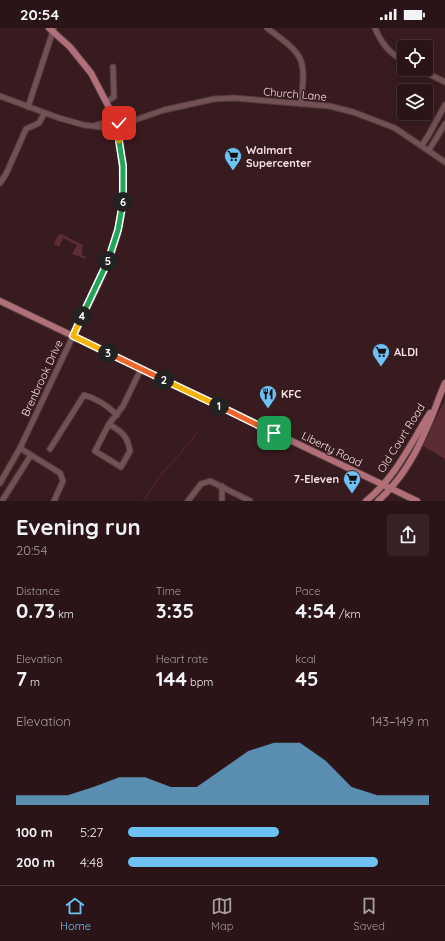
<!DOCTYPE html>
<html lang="en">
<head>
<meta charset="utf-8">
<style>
	body { margin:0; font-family:Quicksand,sans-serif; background:#362124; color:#f1f3f6; height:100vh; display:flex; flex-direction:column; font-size:15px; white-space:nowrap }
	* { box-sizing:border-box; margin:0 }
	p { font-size:13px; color:#a59ea1 }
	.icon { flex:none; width:22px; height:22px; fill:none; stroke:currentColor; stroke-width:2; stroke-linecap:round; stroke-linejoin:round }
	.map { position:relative; height:473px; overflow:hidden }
	.side { display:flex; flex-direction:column; background:#2a1417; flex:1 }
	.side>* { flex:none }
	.fabs { position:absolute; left:397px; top:12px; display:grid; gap:8px }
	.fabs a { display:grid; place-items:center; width:36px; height:36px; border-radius:4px; background:#2a1417; box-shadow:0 2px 10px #0003,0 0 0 1px #463336; font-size:20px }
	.pin { position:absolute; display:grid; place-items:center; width:34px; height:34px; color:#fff; margin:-17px; border-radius:8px; box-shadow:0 2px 6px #0006 }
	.km { position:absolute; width:20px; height:20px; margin:-10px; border-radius:50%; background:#222; color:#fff; font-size:11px; line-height:20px; text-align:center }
	.round { display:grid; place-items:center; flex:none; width:42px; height:42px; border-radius:4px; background:#362124 }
	.head { display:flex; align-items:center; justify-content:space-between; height:68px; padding:0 16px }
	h1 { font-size:22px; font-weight:700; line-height:30px }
	.figures { display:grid; grid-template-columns:repeat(3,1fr); gap:6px; height:68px; padding:4px 16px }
	.figures div { display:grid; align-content:center }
	.figures b { font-size:20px; font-weight:700 }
	.figures small { font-size:11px; font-weight:400 }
	.figures p { font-size:11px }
	.chart { height:112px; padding:8px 16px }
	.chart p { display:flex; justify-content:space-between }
	.chart svg { width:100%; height:72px; margin-top:4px; fill:#6dc2f3; opacity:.7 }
	ul { padding:0 16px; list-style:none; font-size:13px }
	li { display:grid; grid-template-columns:64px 48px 1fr; align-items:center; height:30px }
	li i { height:10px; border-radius:5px; background:#6dc2f3 }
	.status { display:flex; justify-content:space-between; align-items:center; height:28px; padding:0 20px; background:#2a1417; direction:ltr }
	.status svg { height:11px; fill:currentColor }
	.menu { display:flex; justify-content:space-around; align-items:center; height:56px; border-top:1px solid #463336; background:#2a1417; font-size:11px; color:#a59ea1 }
	.menu a { display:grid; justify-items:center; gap:2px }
	.menu .active { color:#6dc2f3 }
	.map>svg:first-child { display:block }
	.green { fill:#5c2c34 }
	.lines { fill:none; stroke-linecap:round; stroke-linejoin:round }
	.stream { stroke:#6a1c2e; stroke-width:1 }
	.minor-casing { stroke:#523a3d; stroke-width:7 }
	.major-casing { stroke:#523a3d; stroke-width:8 }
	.minor { stroke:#725054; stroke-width:5 }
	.major { stroke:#b16f78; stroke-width:6 }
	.split-1-casing { stroke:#fff; stroke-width:8 }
	.split-2-casing { stroke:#fff; stroke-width:8 }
	.split-3-casing { stroke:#fff; stroke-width:8 }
	.split-4-casing { stroke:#fff; stroke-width:8 }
	.split-5-casing { stroke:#fff; stroke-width:8 }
	.split-6-casing { stroke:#fff; stroke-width:8 }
	.split-7-casing { stroke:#fff; stroke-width:8 }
	.split-8-casing { stroke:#fff; stroke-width:8 }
	.split-1 { stroke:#f0652b; stroke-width:5 }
	.split-2 { stroke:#f5b400; stroke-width:5 }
	.split-3 { stroke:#f0652b; stroke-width:5 }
	.split-4 { stroke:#f5b400; stroke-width:5 }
	.split-5 { stroke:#22a559; stroke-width:5 }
	.split-6 { stroke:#22a559; stroke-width:5 }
	.split-7 { stroke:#22a559; stroke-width:5 }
	.split-8 { stroke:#f5b400; stroke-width:5 }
	.labels { text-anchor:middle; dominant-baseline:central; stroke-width:3; stroke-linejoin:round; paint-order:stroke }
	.street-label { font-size:11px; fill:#f6e1e3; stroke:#381b1f }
	.poi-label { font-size:11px; font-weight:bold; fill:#f6e1e3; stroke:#381b1f; text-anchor:start }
</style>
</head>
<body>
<div class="status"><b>20:54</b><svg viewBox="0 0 49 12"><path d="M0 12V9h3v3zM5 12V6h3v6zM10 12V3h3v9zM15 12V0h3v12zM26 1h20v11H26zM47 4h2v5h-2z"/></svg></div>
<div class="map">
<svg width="445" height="473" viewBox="0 0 445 473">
	<rect width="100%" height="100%" fill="#381b1f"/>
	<g class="green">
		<path d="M61 206 83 217 82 227 86 229V231L72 226 77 217 63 210 59 219 54 216 58 207Z"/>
		<path d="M445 371V431L423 418Z"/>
	</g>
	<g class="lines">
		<path class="stream" d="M143 473 163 444 171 436 199 403"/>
		<defs>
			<g id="minor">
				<path d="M267 0C305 28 306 29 301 76"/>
				<path d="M375 0C381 15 390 26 404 33"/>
				<path d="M419 41 445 54"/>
				<path d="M0 68 59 90 84 97 109 100"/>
				<path d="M106 74 114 69 113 39"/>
				<path d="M28 79 54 0"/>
				<path d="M117 92 131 93"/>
				<path d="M97 97 108 94"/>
				<path d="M119 98 132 93 164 82 214 71 234 70 329 78 353 84 395 100 445 134"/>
				<path d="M422 117 428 108 445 77"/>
				<path d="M429 122 445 96"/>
				<path d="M0 155 6 146 26 101 39 95 44 86"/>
				<path d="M109 396 95 423 121 439 130 423C127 407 123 405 109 396L123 378 141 341"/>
				<path d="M20 420 31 427"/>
				<path d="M50 421 84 367C98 371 107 377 117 387"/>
				<path d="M0 455 20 420 73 308"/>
				<path d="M2 473 31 427 60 445 63 453 54 473"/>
				<path d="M188 473 201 456 210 453 250 473"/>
				<path d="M222 473V458"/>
			</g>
			<g id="major">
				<path d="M49 0 70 19 91 45 115 91"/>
				<circle cx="113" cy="97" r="6"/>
				<path d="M0 273 417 473"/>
				<path d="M73 308C94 264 121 219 123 169 124 145 120 123 119 99"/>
				<path d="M366 473C396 449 410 416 430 385"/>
				<path d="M378 473C399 454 414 430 425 404 433 388 438 371 445 355"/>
			</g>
		</defs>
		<use href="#minor" class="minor-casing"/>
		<use href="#major" class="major-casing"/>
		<use href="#minor" class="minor"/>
		<use href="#major" class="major"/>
	</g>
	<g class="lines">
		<defs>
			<path id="split-1" d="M219 378 274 405"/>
			<path id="split-2" d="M164 352 219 378"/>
			<path id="split-3" d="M108 325 164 352"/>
			<path id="split-4" d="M82 288 73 308 108 325"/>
			<path id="split-5" d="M82 288 108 233"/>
			<path id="split-6" d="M108 233 118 202 123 174"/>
			<path id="split-7" d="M119 113 123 138V174"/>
			<path id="split-8" d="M119 113V95"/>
		</defs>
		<use href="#split-1" class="split-1-casing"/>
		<use href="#split-2" class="split-2-casing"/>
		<use href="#split-3" class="split-3-casing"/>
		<use href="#split-4" class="split-4-casing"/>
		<use href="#split-5" class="split-5-casing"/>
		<use href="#split-6" class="split-6-casing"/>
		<use href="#split-7" class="split-7-casing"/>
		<use href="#split-8" class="split-8-casing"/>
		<use href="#split-1" class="split-1"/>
		<use href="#split-2" class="split-2"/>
		<use href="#split-3" class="split-3"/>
		<use href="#split-4" class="split-4"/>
		<use href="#split-5" class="split-5"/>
		<use href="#split-6" class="split-6"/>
		<use href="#split-7" class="split-7"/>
		<use href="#split-8" class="split-8"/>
	</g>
	<defs>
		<symbol id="supermarket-pin" viewBox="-11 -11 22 30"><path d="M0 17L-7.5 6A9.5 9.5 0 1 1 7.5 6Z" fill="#6dc2f3" stroke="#381b1f"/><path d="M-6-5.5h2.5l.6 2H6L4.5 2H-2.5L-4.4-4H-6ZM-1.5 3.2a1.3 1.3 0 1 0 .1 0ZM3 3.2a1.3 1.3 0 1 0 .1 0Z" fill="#111"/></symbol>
		<symbol id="restaurant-pin" viewBox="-11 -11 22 30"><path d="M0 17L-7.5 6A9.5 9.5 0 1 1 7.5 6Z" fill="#6dc2f3" stroke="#381b1f"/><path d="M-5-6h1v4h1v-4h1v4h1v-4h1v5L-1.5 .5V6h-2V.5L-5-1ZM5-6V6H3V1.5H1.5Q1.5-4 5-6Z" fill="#111"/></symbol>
	</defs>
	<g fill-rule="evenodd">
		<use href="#supermarket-pin" x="223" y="118" width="20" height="27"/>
		<use href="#supermarket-pin" x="371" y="314" width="20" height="27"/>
		<use href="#restaurant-pin" x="258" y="356" width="20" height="27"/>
		<use href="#supermarket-pin" x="342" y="441" width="20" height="27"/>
	</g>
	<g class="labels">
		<g class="street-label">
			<text transform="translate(295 66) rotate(5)">Church Lane</text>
			<text transform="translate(42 350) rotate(-65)">Brenbrook Drive</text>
			<text transform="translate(401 410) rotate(-58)">Old Court Road</text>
			<text transform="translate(332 421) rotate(26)">Liberty Road</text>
		</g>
		<g class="poi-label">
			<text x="246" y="122">Walmart<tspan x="246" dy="13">Supercenter</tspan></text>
			<text x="394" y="324">ALDI</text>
			<text x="281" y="366">KFC</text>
			<text x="339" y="451" text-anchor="end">7-Eleven</text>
		</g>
	</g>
</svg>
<div class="fabs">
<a><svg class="icon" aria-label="locate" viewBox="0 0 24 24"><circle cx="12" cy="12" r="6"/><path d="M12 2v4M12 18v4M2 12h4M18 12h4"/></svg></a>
<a><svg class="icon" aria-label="layers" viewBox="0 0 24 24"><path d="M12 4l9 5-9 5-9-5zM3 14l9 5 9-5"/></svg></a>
</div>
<div class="pin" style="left:274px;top:405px;background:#1e9e55"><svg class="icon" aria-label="arrive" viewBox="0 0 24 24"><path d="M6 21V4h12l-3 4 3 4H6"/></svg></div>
<div class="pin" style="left:119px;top:95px;background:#d93025"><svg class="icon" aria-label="check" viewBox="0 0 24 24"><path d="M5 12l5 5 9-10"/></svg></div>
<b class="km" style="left:219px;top:378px">1</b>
<b class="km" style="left:164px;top:352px">2</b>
<b class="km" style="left:108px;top:325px">3</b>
<b class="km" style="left:82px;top:288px">4</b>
<b class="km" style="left:108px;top:233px">5</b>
<b class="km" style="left:123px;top:174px">6</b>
</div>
<section class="side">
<div class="head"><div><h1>Evening run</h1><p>20:54</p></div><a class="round"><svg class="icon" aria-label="share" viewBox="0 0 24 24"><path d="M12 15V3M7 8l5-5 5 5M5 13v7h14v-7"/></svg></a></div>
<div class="figures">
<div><p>Distance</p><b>0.73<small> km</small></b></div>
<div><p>Time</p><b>3:35</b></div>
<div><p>Pace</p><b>4:54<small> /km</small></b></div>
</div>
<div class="figures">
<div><p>Elevation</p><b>7<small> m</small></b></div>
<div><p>Heart rate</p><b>144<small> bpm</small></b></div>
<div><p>kcal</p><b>45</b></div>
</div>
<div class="chart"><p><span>Elevation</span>143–149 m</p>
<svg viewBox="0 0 160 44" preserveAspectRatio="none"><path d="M0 44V38L10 38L20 38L30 33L40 27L50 27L60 33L70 33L80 22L90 11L100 6L110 6L120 17L130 33L140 38L150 38L160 38V44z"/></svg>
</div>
<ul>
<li><b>100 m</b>5:27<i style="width:50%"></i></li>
<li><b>200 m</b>4:48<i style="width:83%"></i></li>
</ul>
</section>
<nav class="menu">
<a class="active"><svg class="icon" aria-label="home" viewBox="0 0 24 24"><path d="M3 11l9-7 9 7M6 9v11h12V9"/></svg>Home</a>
<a><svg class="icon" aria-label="map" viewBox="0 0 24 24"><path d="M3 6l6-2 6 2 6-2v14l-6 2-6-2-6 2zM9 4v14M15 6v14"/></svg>Map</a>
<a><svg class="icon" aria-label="saved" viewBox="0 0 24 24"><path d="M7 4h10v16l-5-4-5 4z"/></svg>Saved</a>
</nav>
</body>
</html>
